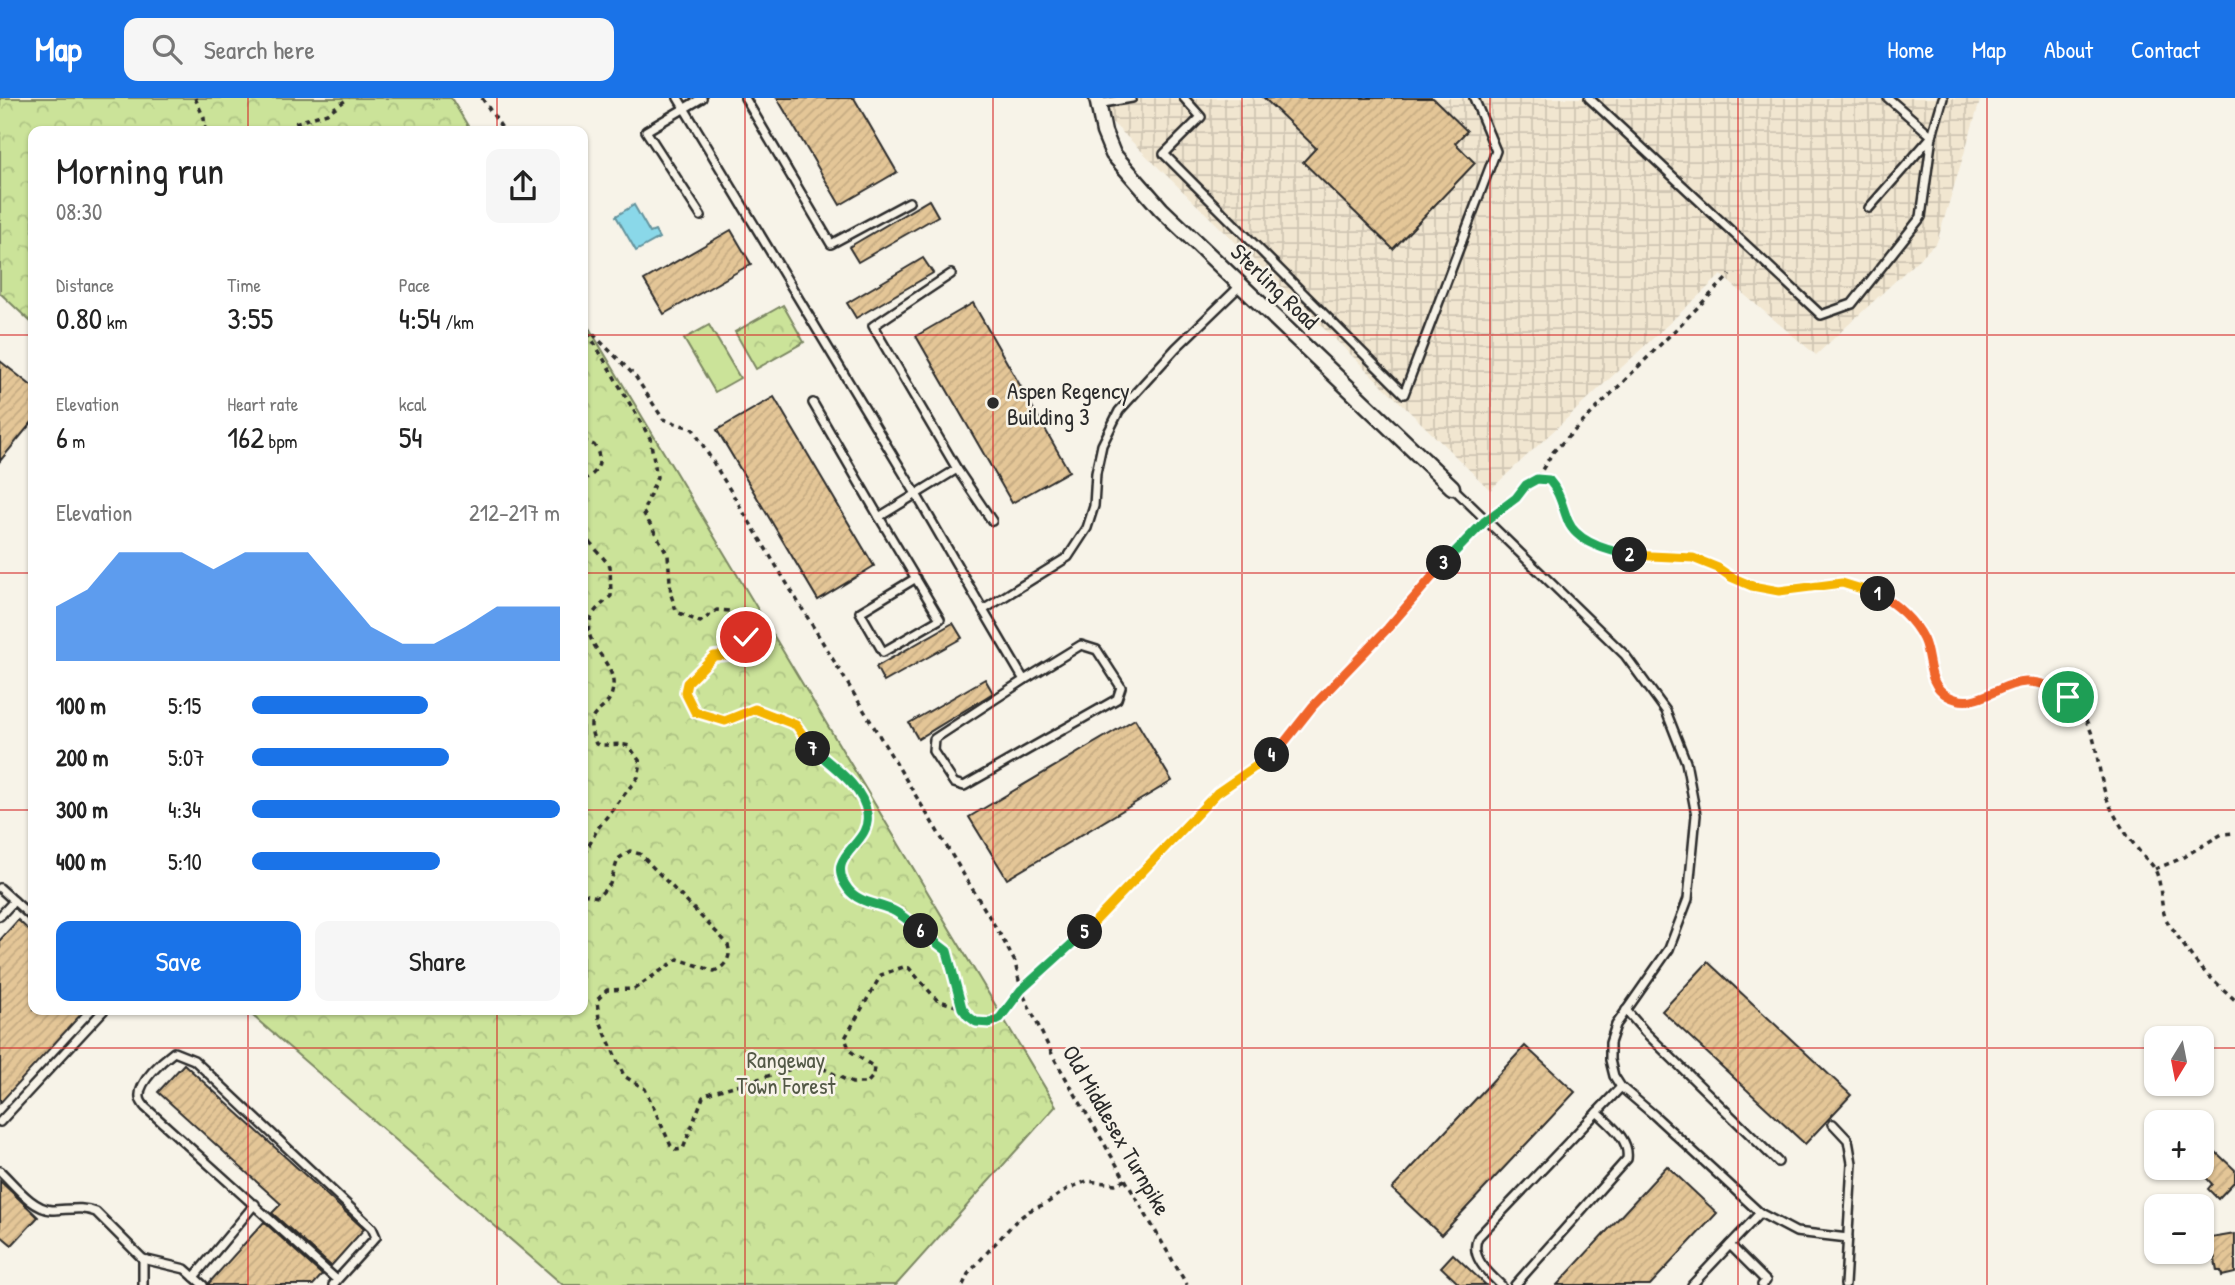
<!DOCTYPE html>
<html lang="en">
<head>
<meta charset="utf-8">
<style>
	body { margin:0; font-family:"Patrick Hand",sans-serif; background:#f6f6f6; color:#222; height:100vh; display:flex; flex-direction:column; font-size:26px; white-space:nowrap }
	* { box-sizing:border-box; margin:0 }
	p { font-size:23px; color:#767676 }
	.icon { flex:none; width:38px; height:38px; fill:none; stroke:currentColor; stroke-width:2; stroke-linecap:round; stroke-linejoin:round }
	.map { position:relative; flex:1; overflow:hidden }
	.sheet { position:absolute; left:28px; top:28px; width:560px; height:889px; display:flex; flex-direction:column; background:#fff; border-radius:14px; box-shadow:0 2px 5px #0004 }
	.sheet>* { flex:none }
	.needle { width:46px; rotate:190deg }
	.tools { position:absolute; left:2144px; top:928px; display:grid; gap:14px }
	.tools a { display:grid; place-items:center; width:70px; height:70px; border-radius:14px; background:#fff; box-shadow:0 2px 5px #0004; font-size:35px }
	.pin { position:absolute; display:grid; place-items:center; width:60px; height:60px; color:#fff; margin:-30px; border:4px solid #fff; border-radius:50%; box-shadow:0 2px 7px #0007 }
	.km { position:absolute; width:35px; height:35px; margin:-18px; border-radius:50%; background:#222; color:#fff; font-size:19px; line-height:35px; text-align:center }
	.round { display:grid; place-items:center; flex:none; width:74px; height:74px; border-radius:14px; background:#f6f6f6 }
	.head { display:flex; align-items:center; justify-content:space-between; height:119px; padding:0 28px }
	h1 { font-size:38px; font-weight:600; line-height:52px }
	.figures { display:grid; grid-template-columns:repeat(3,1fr); gap:10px; height:119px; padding:7px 28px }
	.figures div { display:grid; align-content:center }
	.figures b { font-size:30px; font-weight:600 }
	.figures small { font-size:19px; font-weight:400 }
	.figures p { font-size:19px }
	.chart { height:196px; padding:14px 28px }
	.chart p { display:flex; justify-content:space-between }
	.chart svg { width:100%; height:126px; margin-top:7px; fill:#1a73e8; opacity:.7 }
	.cta { display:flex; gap:14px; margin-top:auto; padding:14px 28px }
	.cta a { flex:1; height:80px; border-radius:14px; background:#1a73e8; color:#fff; font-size:28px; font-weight:600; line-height:80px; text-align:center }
	.cta a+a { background:#f6f6f6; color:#222 }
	ul { padding:0 28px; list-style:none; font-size:23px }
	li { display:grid; grid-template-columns:112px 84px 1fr; align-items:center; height:52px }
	li i { height:18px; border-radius:9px; background:#1a73e8 }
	header { display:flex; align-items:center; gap:42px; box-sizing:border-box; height:98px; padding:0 35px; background:#1a73e8; color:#fff }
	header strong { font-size:33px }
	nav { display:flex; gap:38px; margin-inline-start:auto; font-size:24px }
	.search { width:490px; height:63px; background:#f6f6f6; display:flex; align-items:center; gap:18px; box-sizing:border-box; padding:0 24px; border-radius:14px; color:#767676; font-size:26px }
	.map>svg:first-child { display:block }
	.industrial { fill:url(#industrial-grid) }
	.grass { fill:#cbe399; stroke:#7b8762; stroke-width:2 }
	.forest { fill:url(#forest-crowns); stroke:#7b8762; stroke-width:2 }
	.water { fill:#8ad8e9; stroke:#64939d; stroke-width:2 }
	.building { fill:url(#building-hatch); stroke:#2b2b2b; stroke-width:2 }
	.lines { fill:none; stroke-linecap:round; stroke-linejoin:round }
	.lane-casing { stroke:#2b2b2b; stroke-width:12 }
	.street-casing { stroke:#2b2b2b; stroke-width:19 }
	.path { stroke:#2b2b2b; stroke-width:3.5; stroke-dasharray:5 5; stroke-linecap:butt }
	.lane { stroke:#f7f3e8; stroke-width:7 }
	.street { stroke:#f7f3e8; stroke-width:14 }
	.split-1-casing { stroke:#fff; stroke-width:14 }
	.split-2-casing { stroke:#fff; stroke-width:14 }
	.split-3-casing { stroke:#fff; stroke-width:14 }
	.split-4-casing { stroke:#fff; stroke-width:14 }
	.split-5-casing { stroke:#fff; stroke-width:14 }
	.split-6-casing { stroke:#fff; stroke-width:14 }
	.split-7-casing { stroke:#fff; stroke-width:14 }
	.split-8-casing { stroke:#fff; stroke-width:14 }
	.split-1 { stroke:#f0652b; stroke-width:9 }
	.split-2 { stroke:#f5b400; stroke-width:9 }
	.split-3 { stroke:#22a559; stroke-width:9 }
	.split-4 { stroke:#f0652b; stroke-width:9 }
	.split-5 { stroke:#f5b400; stroke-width:9 }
	.split-6 { stroke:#22a559; stroke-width:9 }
	.split-7 { stroke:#22a559; stroke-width:9 }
	.split-8 { stroke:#f5b400; stroke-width:9 }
	.grid { fill:none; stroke:#d62828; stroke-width:2; stroke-opacity:0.55 }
	.poi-dot { fill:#2b2b2b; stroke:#f7f3e8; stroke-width:2.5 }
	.labels { text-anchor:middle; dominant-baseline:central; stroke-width:5; stroke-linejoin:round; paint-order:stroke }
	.street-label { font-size:23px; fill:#2b2b2b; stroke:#f7f3e8 }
	.poi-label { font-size:23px; fill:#2b2b2b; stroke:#f7f3e8; text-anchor:start }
	.park-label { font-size:23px; fill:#535946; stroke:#f7f3e8 }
</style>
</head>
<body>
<header>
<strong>Map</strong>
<div class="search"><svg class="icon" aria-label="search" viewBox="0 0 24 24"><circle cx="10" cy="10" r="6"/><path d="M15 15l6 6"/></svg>Search here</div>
<nav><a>Home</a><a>Map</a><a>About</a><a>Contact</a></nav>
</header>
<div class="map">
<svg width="2235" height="1187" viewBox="0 0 2235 1187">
	<defs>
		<pattern id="industrial-grid" width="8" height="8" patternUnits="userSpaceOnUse" patternTransform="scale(1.75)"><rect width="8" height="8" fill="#f1e6d0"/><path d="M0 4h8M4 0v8" fill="none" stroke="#cfc5b3"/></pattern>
		<pattern id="forest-crowns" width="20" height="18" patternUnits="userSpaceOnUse" patternTransform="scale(1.75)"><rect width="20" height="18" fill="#cbe399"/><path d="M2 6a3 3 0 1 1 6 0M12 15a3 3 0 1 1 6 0" fill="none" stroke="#aec384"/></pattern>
		<pattern id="building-hatch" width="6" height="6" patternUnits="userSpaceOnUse" patternTransform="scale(1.75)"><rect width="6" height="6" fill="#e4c697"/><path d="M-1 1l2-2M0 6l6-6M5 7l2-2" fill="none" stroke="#c4aa82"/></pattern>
	</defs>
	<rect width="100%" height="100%" fill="#f7f3e8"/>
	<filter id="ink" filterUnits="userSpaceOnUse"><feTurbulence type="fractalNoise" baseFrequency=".0143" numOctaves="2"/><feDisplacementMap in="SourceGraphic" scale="14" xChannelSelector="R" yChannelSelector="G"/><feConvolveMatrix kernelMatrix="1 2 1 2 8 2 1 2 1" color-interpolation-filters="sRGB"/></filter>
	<g filter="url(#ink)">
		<path class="industrial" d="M1087 0H1981L1937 144 1816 257 1721 177 1490 392Z"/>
		<path class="grass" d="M709 227 740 280 715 294 684 241Z"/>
		<g class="forest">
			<path d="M0 0H451L471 33H33V226L0 195Z"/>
			<path d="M783 207 804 244 756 271 735 234Z"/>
			<path d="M583 220 1056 1008 896 1187H563L246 912H583Z"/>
		</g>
		<path class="water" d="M634 107 650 135 655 133 659 140 636 153 616 118Z"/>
		<g class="building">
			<path d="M777 0H854L897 74 840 107Z"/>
			<path d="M1264 0H1433L1467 33 1455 45 1475 65 1393 151 1303 64 1316 50Z"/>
			<path d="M929 102 938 118 858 164 849 149Z"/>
			<path d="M731 132 751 166 664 216 644 182Z"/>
			<path d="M923 160 933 175 856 220 847 205Z"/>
			<path d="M973 205 1069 373 1012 405 916 238Z"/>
			<path d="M0 263 33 289V323L0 363Z"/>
			<path d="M774 299 874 468 818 502 717 332Z"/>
			<path d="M953 525 962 540 884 584 876 569Z"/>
			<path d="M985 581 993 595 918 641 909 625Z"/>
			<path d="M1135 621 1172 683 1007 781 969 719Z"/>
			<path d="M18 822 33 836V912H85L0 1005V842Z"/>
			<path d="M1708 864 1851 997 1805 1046 1662 913Z"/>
			<path d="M1525 948 1575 994 1441 1137 1392 1091Z"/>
			<path d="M184 966 364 1131 331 1168 272 1115 281 1106 158 994Z"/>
			<path d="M2202 1041 2235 1072V1083L2218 1101 2208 1091 2212 1086 2202 1075Z"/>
			<path d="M1667 1068 1717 1115 1650 1187H1557Z"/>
			<path d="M0 1083 38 1119 12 1147 0 1137Z"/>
			<path d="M264 1124 322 1177 313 1187H209V1185Z"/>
			<path d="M2235 1136V1175L2222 1178 2221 1173H2217L2211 1140Z"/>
			<path d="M1453 1156 1486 1187H1460L1441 1169Z"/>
		</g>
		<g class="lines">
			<defs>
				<g id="lane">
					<path d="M678 0 916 396 983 512 1068 459 1087 430 1094 408 1096 375 1102 347 1119 313 1176 250 1241 187"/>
					<path d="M745 0 831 146 909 104"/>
					<path d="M1184 0 1201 19 1164 56 1404 296 1496 53 1474 0"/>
					<path d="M1589 0 1821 217 1852 206 1921 119 1932 38 1943 0"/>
					<path d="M1097 6 1132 0"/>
					<path d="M1869 110 1932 38 1888 0"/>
					<path d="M701 118 646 33 702 0"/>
					<path d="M813 305 879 419"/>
					<path d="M957 371 992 423"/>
					<path d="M1452 389 1625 557 1666 613 1686 664 1696 717 1688 801 1669 851 1616 927 1610 945V962L1614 978 1621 989 1654 1017 1760 1115 1796 1134 1848 1140"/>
					<path d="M916 480 860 514 883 554 940 521 879 419 957 371 873 228 951 176"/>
					<path d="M983 512 1024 582 1081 547 1097 552 1121 589 1117 601 964 688 954 685 933 653 934 641 1024 582"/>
					<path d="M0 790 33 820"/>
					<path d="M0 818 14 803"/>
					<path d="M1626 912 1645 934 1778 1064"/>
					<path d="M0 1024 104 912"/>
					<path d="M1833 1026 1848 1042 1852 1065 1845 1187"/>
					<path d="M0 1073C14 1086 32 1111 52 1112 68 1112 81 1108 96 1114L143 1161 185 1171 203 1187"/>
					<path d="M1730 1147 1766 1183 1762 1187"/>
					<path d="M143 1161V1187"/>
					<path d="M194 1179 255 1106"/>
					<path d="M333 1187 337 1182 376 1139 372 1130 194 962 174 954C163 962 138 984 140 999 140 1003 143 1006 145 1009L337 1182"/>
					<path d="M1501 1187C1488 1175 1469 1158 1478 1139L1621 989"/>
					<path d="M1515 1187 1627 1061C1630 1041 1610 1027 1597 1014"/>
					<path d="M1692 1187 1760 1115"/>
				</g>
				<path id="street" d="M1097 0 1104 34 1113 56 1161 111 1452 389"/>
			</defs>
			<use href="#lane" class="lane-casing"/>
			<use href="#street" class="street-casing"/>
			<g class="path">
				<path d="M195 0 204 20 205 33"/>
				<path d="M482 0 504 33"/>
				<path d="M289 33 295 25 327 15 349 0"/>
				<path d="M583 226 650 340 657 379 643 414 668 457 671 497 676 512 679 515 700 524 717 512 729 513 746 539 743 557 714 558 687 585 686 594 694 614 725 623 755 611 796 627 813 650 858 693 868 716 865 734 860 742 843 760 841 779 848 792 865 804 895 814 947 853 962 910 968 918 977 924 990 925 1000 920 1021 892 1035 878 1109 811 1217 696 1273 656 1283 646 1313 608 1388 531 1433 476 1478 429"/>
				<path d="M586 229 635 278 663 321 693 331 1001 838 1015 864 1021 892 1054 960 1187 1187"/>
				<path d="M583 342 594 347C604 362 599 375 583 382"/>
				<path d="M1537 380 1553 354 1730 177"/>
				<path d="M1495 415C1502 410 1510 406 1517 400 1523 393 1525 385 1535 382 1562 373 1561 418 1572 431 1581 442 1600 451 1614 454 1627 458 1642 460 1656 459 1668 459 1680 457 1693 460 1708 464 1718 471 1730 479 1744 487 1761 491 1776 493 1789 494 1800 491 1812 487 1834 482 1859 486 1879 496 1897 505 1915 524 1923 542 1934 566 1924 592 1957 602 1971 606 1981 598 1992 593 2019 581 2049 580 2071 602 2100 633 2094 658 2105 695 2111 715 2127 738 2140 754 2144 760 2151 764 2154 770 2163 784 2159 806 2166 821 2169 827 2175 833 2178 839 2185 849 2192 860 2200 869 2211 880 2223 891 2235 902"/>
				<path d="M583 436 610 468 611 498C605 504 595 511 592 518 577 544 616 562 613 589 610 619 579 608 596 646 607 649 618 644 629 648L641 665 638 679 598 730 586 753 583 754"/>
				<path d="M2155 771 2180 761 2222 736 2235 735"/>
				<path d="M583 796 598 799 610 786 618 761 630 753 640 756 727 845C733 857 726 869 714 873L678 861 634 891 607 892 597 902 599 921 624 978 645 991 671 1048 676 1052 683 1051 703 999 710 995 812 965 852 985H867L873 978 874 969 850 953 845 940 881 877 903 869 909 870 937 902 962 910"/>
				<path d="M963 1187 968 1176 992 1149 1017 1122 1029 1113 1047 1105 1067 1091 1087 1083 1115 1086 1126 1082"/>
			</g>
			<use href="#lane" class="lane"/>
			<use href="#street" class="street"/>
		</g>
	</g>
	<g class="lines" filter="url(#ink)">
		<defs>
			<path id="split-1" d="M1878 496C1896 506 1914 522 1923 541 1932 560 1926 586 1948 598 1988 619 2010 557 2068 599"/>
			<path id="split-2" d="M1630 457 1693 460 1718 470 1731 479 1752 488 1779 493 1842 485 1878 496"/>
			<path id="split-3" d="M1444 465 1485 423 1516 400 1526 387 1537 381 1549 382C1560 394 1562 408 1568 423 1577 445 1609 453 1630 457"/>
			<path id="split-4" d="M1272 657 1283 646 1313 608 1388 530 1444 465"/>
			<path id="split-5" d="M1085 834 1217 695 1272 657"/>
			<path id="split-6" d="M921 833 947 853 962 910 968 918 976 924 990 925 1000 920 1021 892 1085 834"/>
			<path id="split-7" d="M813 651C832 668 864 689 867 716 872 748 822 756 848 791 859 806 880 805 896 814 905 819 913 827 921 833"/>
			<path id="split-8" d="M746 539 743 556 714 558 687 585 685 594 695 614 725 623 755 611 796 627 813 651"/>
		</defs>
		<use href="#split-1" class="split-1-casing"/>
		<use href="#split-2" class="split-2-casing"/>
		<use href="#split-3" class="split-3-casing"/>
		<use href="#split-4" class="split-4-casing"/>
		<use href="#split-5" class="split-5-casing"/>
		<use href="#split-6" class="split-6-casing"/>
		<use href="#split-7" class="split-7-casing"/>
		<use href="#split-8" class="split-8-casing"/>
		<use href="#split-1" class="split-1"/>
		<use href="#split-2" class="split-2"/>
		<use href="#split-3" class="split-3"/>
		<use href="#split-4" class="split-4"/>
		<use href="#split-5" class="split-5"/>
		<use href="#split-6" class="split-6"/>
		<use href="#split-7" class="split-7"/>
		<use href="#split-8" class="split-8"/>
	</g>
	<path class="grid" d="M248 0V33M497 0V33M745 0V1187M993 0V1187M1242 0V1187M1490 0V1187M1738 0V1187M1987 0V1187M0 237H33M583 237H2235M0 475H33M583 475H2235M0 712H33M583 712H2235M248 912V1187M497 912V1187M0 950H2156M2202 950H2235"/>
	<circle class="poi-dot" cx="993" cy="305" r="7"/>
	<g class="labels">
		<g class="street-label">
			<text transform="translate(1275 188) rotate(44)">Sterling Road</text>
			<text transform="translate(1117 1032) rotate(60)">Old Middlesex Turnpike</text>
		</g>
		<g class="poi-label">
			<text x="1007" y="292">Aspen Regency<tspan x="1007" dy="26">Building 3</tspan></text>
		</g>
		<g class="park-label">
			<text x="786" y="961">Rangeway<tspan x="786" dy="26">Town Forest</tspan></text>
		</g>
	</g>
</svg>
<div class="tools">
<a><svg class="needle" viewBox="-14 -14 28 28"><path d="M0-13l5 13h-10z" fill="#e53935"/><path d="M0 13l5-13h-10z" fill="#767676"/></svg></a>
<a>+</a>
<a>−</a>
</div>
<div class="pin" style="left:2068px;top:599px;background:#1e9e55"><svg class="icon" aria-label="arrive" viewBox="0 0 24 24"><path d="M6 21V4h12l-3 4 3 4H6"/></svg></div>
<div class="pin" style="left:746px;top:539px;background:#d93025"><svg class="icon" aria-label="check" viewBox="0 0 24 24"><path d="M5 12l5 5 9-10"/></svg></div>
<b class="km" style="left:1878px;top:496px">1</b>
<b class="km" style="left:1630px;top:457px">2</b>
<b class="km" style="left:1444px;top:465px">3</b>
<b class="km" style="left:1272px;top:657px">4</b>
<b class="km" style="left:1085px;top:834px">5</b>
<b class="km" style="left:921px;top:833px">6</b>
<b class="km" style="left:813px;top:651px">7</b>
<section class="sheet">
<div class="head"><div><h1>Morning run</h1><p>08:30</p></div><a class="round"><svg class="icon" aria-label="share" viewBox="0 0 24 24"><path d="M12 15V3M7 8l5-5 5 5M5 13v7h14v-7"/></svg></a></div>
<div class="figures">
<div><p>Distance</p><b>0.80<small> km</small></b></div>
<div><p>Time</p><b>3:55</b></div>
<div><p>Pace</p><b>4:54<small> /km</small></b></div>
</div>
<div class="figures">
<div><p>Elevation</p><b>6<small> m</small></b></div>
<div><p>Heart rate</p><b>162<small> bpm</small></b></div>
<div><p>kcal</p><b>54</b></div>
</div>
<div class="chart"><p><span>Elevation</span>212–217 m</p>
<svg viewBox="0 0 160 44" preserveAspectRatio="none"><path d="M0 44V25L10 19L20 6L30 6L40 6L50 12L60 6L70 6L80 6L90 19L100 32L110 38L120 38L130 32L140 25L150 25L160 25V44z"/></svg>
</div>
<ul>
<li><b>100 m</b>5:15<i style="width:57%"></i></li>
<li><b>200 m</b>5:07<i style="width:64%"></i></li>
<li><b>300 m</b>4:34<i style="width:100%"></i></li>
<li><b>400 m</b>5:10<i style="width:61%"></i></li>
</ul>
<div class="cta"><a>Save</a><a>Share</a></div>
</section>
</div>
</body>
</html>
